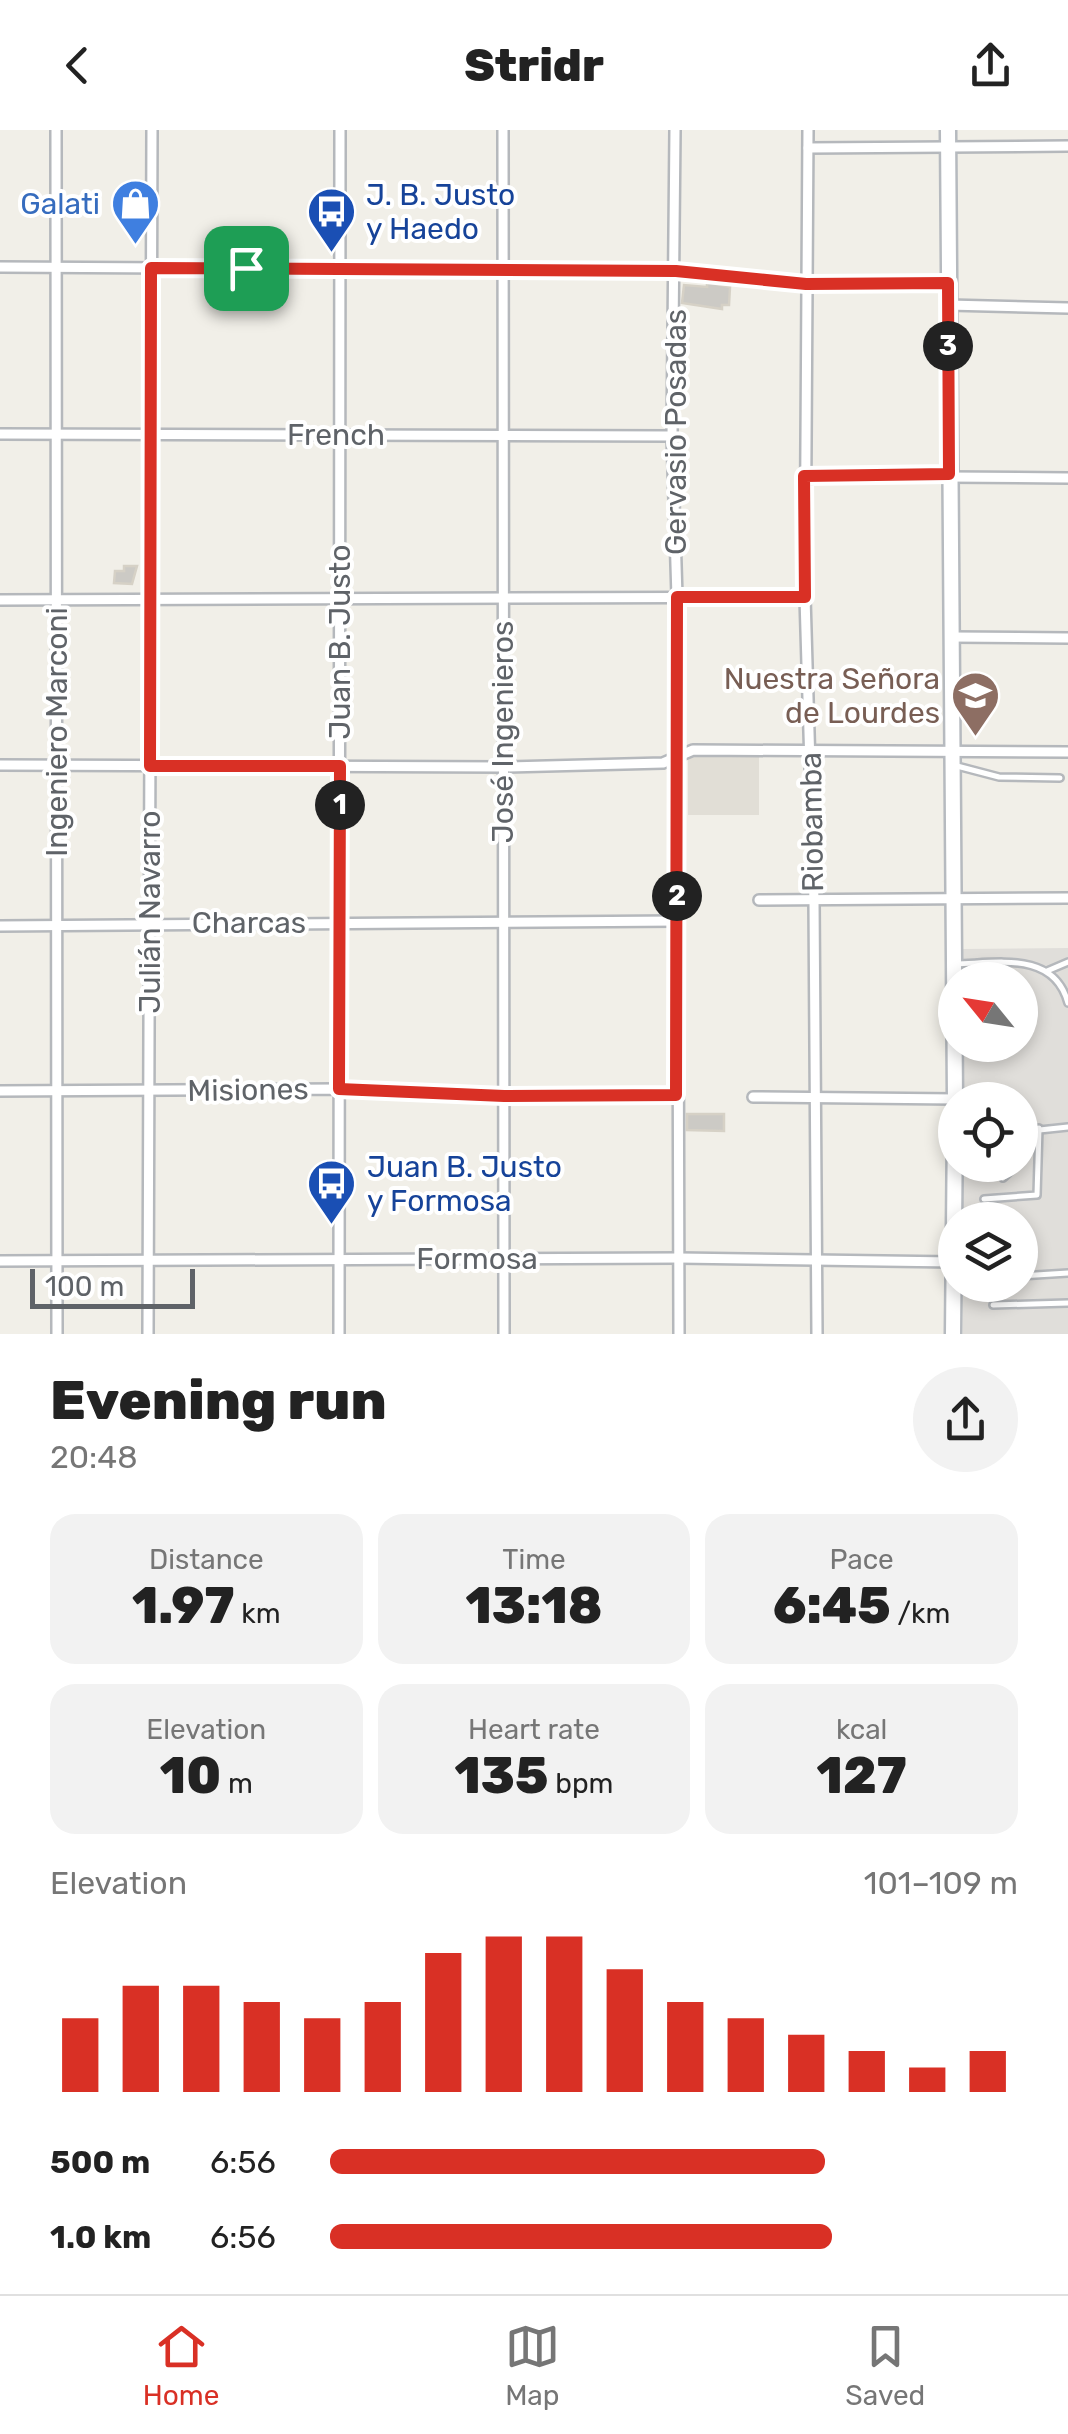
<!DOCTYPE html>
<html lang="en">
<head>
<meta charset="utf-8">
<style>
	body { margin:0; font-family:Rubik,sans-serif; background:#f2f2f2; color:#222; height:100vh; display:flex; flex-direction:column; font-size:38px; white-space:nowrap }
	* { box-sizing:border-box; margin:0 }
	p { font-size:32px; color:#767676 }
	.icon { flex:none; width:55px; height:55px; fill:none; stroke:currentColor; stroke-width:2; stroke-linecap:round; stroke-linejoin:round }
	.map { position:relative; height:1204px; overflow:hidden }
	.sheet { display:flex; flex-direction:column; background:#fff; flex:1 }
	.sheet>* { flex:none }
	.needle { width:65px; rotate:300deg }
	.buttons { position:absolute; left:938px; top:832px; display:grid; gap:20px }
	.buttons a { display:grid; place-items:center; width:100px; height:100px; border-radius:50%; background:#fff; box-shadow:0 5px 15px #0003; font-size:50px }
	.scale { position:absolute; left:30px; bottom:25px; width:165px; box-sizing:border-box; padding-left:10px; border:5px solid #5f6368; border-top:0; font-size:28px; line-height:35px; white-space:nowrap; color:#5f6368; -webkit-text-stroke:8px #fff; paint-order:stroke }
	.pin { position:absolute; display:grid; place-items:center; width:85px; height:85px; color:#fff; margin:-42px; border-radius:20px; box-shadow:0 5px 15px #0006 }
	.km { position:absolute; width:50px; height:50px; margin:-25px; border-radius:50%; background:#222; color:#fff; font-size:28px; line-height:50px; text-align:center }
	.round { display:grid; place-items:center; flex:none; width:105px; height:105px; border-radius:52px; background:#f2f2f2 }
	.headline { display:flex; align-items:center; justify-content:space-between; height:170px; padding:0 50px }
	h1 { font-size:55px; font-weight:800; line-height:75px }
	.metrics { display:grid; grid-template-columns:repeat(3,1fr); gap:15px; height:170px; padding:10px 50px }
	.metrics div { display:grid; align-content:center; border-radius:25px; background:#f2f2f2; text-align:center }
	.metrics b { font-size:50px; font-weight:800 }
	.metrics small { font-size:28px; font-weight:400 }
	.metrics p { font-size:28px }
	.chart { height:280px; padding:20px 50px }
	.chart p { display:flex; justify-content:space-between }
	.chart svg { width:100%; height:180px; margin-top:10px; stroke:#d93025; stroke-width:6 }
	ul { padding:0 50px; list-style:none; font-size:32px }
	li { display:grid; grid-template-columns:160px 120px 1fr; align-items:center; height:75px }
	li i { height:25px; border-radius:12px; background:#d93025 }
	header { display:flex; justify-content:space-between; align-items:center; height:130px; padding:0 50px; background:#fff; font-size:45px; font-weight:800 }
	.tabs { display:flex; justify-content:space-around; align-items:center; height:140px; border-top:2px solid #e0e0e0; background:#fff; font-size:28px; color:#767676 }
	.tabs a { display:grid; justify-items:center; gap:5px }
	.tabs .active { color:#d93025 }
	.map>svg:first-child { display:block }
	.industrial { fill:#e0deda }
	.education { fill:#e1ded6 }
	.building { fill:#cccac5; stroke:#d6d1c6; stroke-width:2.5 }
	.lines { fill:none; stroke-linecap:round; stroke-linejoin:round }
	.lane-casing { stroke:#b5b8bc; stroke-width:10 }
	.street-casing { stroke:#b5b8bc; stroke-width:14 }
	.secondary-casing { stroke:#b6babf; stroke-width:19 }
	.lane { stroke:#fff; stroke-width:5 }
	.street { stroke:#fff; stroke-width:9 }
	.secondary { stroke:#fff; stroke-width:14 }
	.route-casing { stroke:#fff; stroke-width:20 }
	.route { stroke:#d93025; stroke-width:12 }
	.labels { text-anchor:middle; dominant-baseline:central; stroke-width:8; stroke-linejoin:round; paint-order:stroke }
	.transit-label { font-size:30px; fill:#164399; stroke:#fff; text-anchor:start }
	.shop-label { font-size:30px; fill:#366cbe; stroke:#fff; text-anchor:end }
	.street-label { font-size:30px; fill:#5f6368; stroke:#fff }
	.education-label { font-size:30px; fill:#785e54; stroke:#fff; text-anchor:end }
</style>
</head>
<body>
<header><svg class="icon" aria-label="back" viewBox="0 0 24 24"><path d="M15 5l-7 7 7 7"/></svg>Stridr<svg class="icon" aria-label="share" viewBox="0 0 24 24"><path d="M12 15V3M7 8l5-5 5 5M5 13v7h14v-7"/></svg></header>
<div class="map">
<svg width="1068" height="1204" viewBox="0 0 1068 1204">
	<rect width="100%" height="100%" fill="#f1efe8"/>
	<path class="industrial" d="M1068 818V1204H963V1155H1020V1090H963V1035H1020V970H963V915H1020V850H963V819Z"/>
	<rect class="education" x="688" y="625" width="71" height="60"/>
	<g class="building">
		<path d="M707 152 730 157 729 175H722V179L682 173 684 155 707 157Z"/>
		<path d="M124 436H137L132 454 114 453 115 441H124Z"/>
		<path d="M687 984H724V1001L687 1000Z"/>
	</g>
	<g class="lines">
		<defs>
			<g id="lane">
				<path d="M957 636 999 647 1060 648"/>
				<path d="M956 834C998 833 1054 821 1068 873"/>
				<path d="M1047 841 1068 832"/>
				<path d="M1020 1027 1030 1001 1068 997"/>
				<path d="M1003 1048 1017 1035"/>
				<path d="M984 1069 1037 1065 1039 998"/>
				<path d="M1020 1146 1068 1143"/>
				<path d="M993 1175 1068 1173"/>
			</g>
			<g id="street">
				<path d="M56 0 57 1204"/>
				<path d="M503 0 504 1204"/>
				<path d="M675 0 672 306 677 467 679 1204"/>
				<path d="M808 0 805 467 814 771 817 1204"/>
				<path d="M808 18 1068 16"/>
				<path d="M0 137 676 141 806 154 948 153"/>
				<path d="M948 175 1068 178"/>
				<path d="M0 304 672 306"/>
				<path d="M805 346 1068 348"/>
				<path d="M0 470 805 467"/>
				<path d="M952 507 1068 508"/>
				<path d="M0 635 504 637 663 633 693 620 1068 622"/>
				<path d="M759 770 1068 768"/>
				<path d="M0 796 678 791"/>
				<path d="M0 961 339 959 504 966 676 965"/>
				<path d="M753 967 955 969"/>
				<path d="M0 1131 679 1128 953 1132"/>
				<path d="M148 1204 152 0"/>
				<path d="M339 1204 340 0"/>
			</g>
			<g id="secondary">
				<path d="M948 0 955 970"/>
				<path d="M953 1204 955 993"/>
			</g>
		</defs>
		<use href="#lane" class="lane-casing"/>
		<use href="#street" class="street-casing"/>
		<use href="#secondary" class="secondary-casing"/>
		<use href="#lane" class="lane"/>
		<use href="#street" class="street"/>
		<use href="#secondary" class="secondary"/>
	</g>
	<g class="lines">
		<defs>
			<path id="route" d="M151 138 676 141 806 154 948 153 949 344 804 346 805 467H677L676 965 504 966 339 959 340 636H150Z"/>
		</defs>
		<use href="#route" class="route-casing"/>
		<use href="#route" class="route"/>
	</g>
	<defs>
		<symbol id="shop-pin" viewBox="-11 -11 22 30"><path d="M0 17L-7.5 6A9.5 9.5 0 1 1 7.5 6Z" fill="#3f7fe0" stroke="#fff"/><path d="M-5-2.5h2.3a2.7 3.5 0 0 1 5.4 0H5L5.5 6h-11ZM-1.5-2.5h3a1.5 2.3 0 0 0-3 0Z" fill="#fff"/></symbol>
		<symbol id="bus-pin" viewBox="-11 -11 22 30"><path d="M0 17L-7.5 6A9.5 9.5 0 1 1 7.5 6Z" fill="#1a4fb4" stroke="#fff"/><path d="M-5-6H5V4H4V6H2V4H-2V6H-4V4H-5ZM-3.5-4V0h7V-4ZM-3.5 1.2v1.5H-2V1.2ZM2 1.2v1.5H3.5V1.2Z" fill="#fff"/></symbol>
		<symbol id="school-pin" viewBox="-11 -11 22 30"><path d="M0 17L-7.5 6A9.5 9.5 0 1 1 7.5 6Z" fill="#8d6e63" stroke="#fff"/><path d="M0-5L7-2L0 1L-7-2ZM-4 1L0 2.5L4 1V4Q0 6-4 4Z" fill="#fff"/></symbol>
	</defs>
	<g fill-rule="evenodd">
		<use href="#shop-pin" x="108" y="46" width="55" height="75"/>
		<use href="#bus-pin" x="304" y="54" width="55" height="75"/>
		<use href="#school-pin" x="948" y="538" width="55" height="75"/>
		<use href="#bus-pin" x="304" y="1026" width="55" height="75"/>
	</g>
	<g class="labels">
		<g class="transit-label">
			<text x="366" y="65">J. B. Justo<tspan x="366" dy="34">y Haedo</tspan></text>
			<text x="367" y="1037">Juan B. Justo<tspan x="367" dy="34">y Formosa</tspan></text>
		</g>
		<g class="shop-label">
			<text x="100" y="74">Galati</text>
		</g>
		<g class="street-label">
			<text transform="translate(676 302) rotate(-90)">Gervasio Posadas</text>
			<text x="336" y="305">French</text>
			<text transform="translate(340 512) rotate(-90)">Juan B. Justo</text>
			<text transform="translate(57 602) rotate(-90)">Ingeniero Marconi</text>
			<text transform="translate(503 602) rotate(-90)">José Ingenieros</text>
			<text transform="translate(812 692) rotate(-91)">Riobamba</text>
			<text transform="translate(150 782) rotate(-90)">Julián Navarro</text>
			<text x="249" y="793">Charcas</text>
			<text transform="translate(248 960) rotate(-1)">Misiones</text>
			<text x="477" y="1129">Formosa</text>
		</g>
		<g class="education-label">
			<text x="940" y="549">Nuestra Señora<tspan x="940" dy="34">de Lourdes</tspan></text>
		</g>
	</g>
</svg>
<div class="buttons">
<a><svg class="needle" viewBox="-14 -14 28 28"><path d="M0-13l5 13h-10z" fill="#e53935"/><path d="M0 13l5-13h-10z" fill="#767676"/></svg></a>
<a><svg class="icon" aria-label="locate" viewBox="0 0 24 24"><circle cx="12" cy="12" r="6"/><path d="M12 2v4M12 18v4M2 12h4M18 12h4"/></svg></a>
<a><svg class="icon" aria-label="layers" viewBox="0 0 24 24"><path d="M12 4l9 5-9 5-9-5zM3 14l9 5 9-5"/></svg></a>
</div>
<div class="scale">100 m</div>
<div class="pin" style="left:246px;top:138px;background:#1e9e55"><svg class="icon" aria-label="arrive" viewBox="0 0 24 24"><path d="M6 21V4h12l-3 4 3 4H6"/></svg></div>
<b class="km" style="left:340px;top:675px">1</b>
<b class="km" style="left:677px;top:766px">2</b>
<b class="km" style="left:948px;top:216px">3</b>
</div>
<section class="sheet">
<div class="headline"><div><h1>Evening run</h1><p>20:48</p></div><a class="round"><svg class="icon" aria-label="share" viewBox="0 0 24 24"><path d="M12 15V3M7 8l5-5 5 5M5 13v7h14v-7"/></svg></a></div>
<div class="metrics">
<div><p>Distance</p><b>1.97<small> km</small></b></div>
<div><p>Time</p><b>13:18</b></div>
<div><p>Pace</p><b>6:45<small> /km</small></b></div>
</div>
<div class="metrics">
<div><p>Elevation</p><b>10<small> m</small></b></div>
<div><p>Heart rate</p><b>135<small> bpm</small></b></div>
<div><p>kcal</p><b>127</b></div>
</div>
<div class="chart"><p><span>Elevation</span>101–109 m</p>
<svg viewBox="0 0 160 44" preserveAspectRatio="none"><path d="M5 44V26M15 44V18M25 44V18M35 44V22M45 44V26M55 44V22M65 44V10M75 44V6M85 44V6M95 44V14M105 44V22M115 44V26M125 44V30M135 44V34M145 44V38M155 44V34"/></svg>
</div>
<ul>
<li><b>500 m</b>6:56<i style="width:72%"></i></li>
<li><b>1.0 km</b>6:56<i style="width:73%"></i></li>
</ul>
</section>
<nav class="tabs">
<a class="active"><svg class="icon" aria-label="home" viewBox="0 0 24 24"><path d="M3 11l9-7 9 7M6 9v11h12V9"/></svg>Home</a>
<a><svg class="icon" aria-label="map" viewBox="0 0 24 24"><path d="M3 6l6-2 6 2 6-2v14l-6 2-6-2-6 2zM9 4v14M15 6v14"/></svg>Map</a>
<a><svg class="icon" aria-label="saved" viewBox="0 0 24 24"><path d="M7 4h10v16l-5-4-5 4z"/></svg>Saved</a>
</nav>
</body>
</html>
